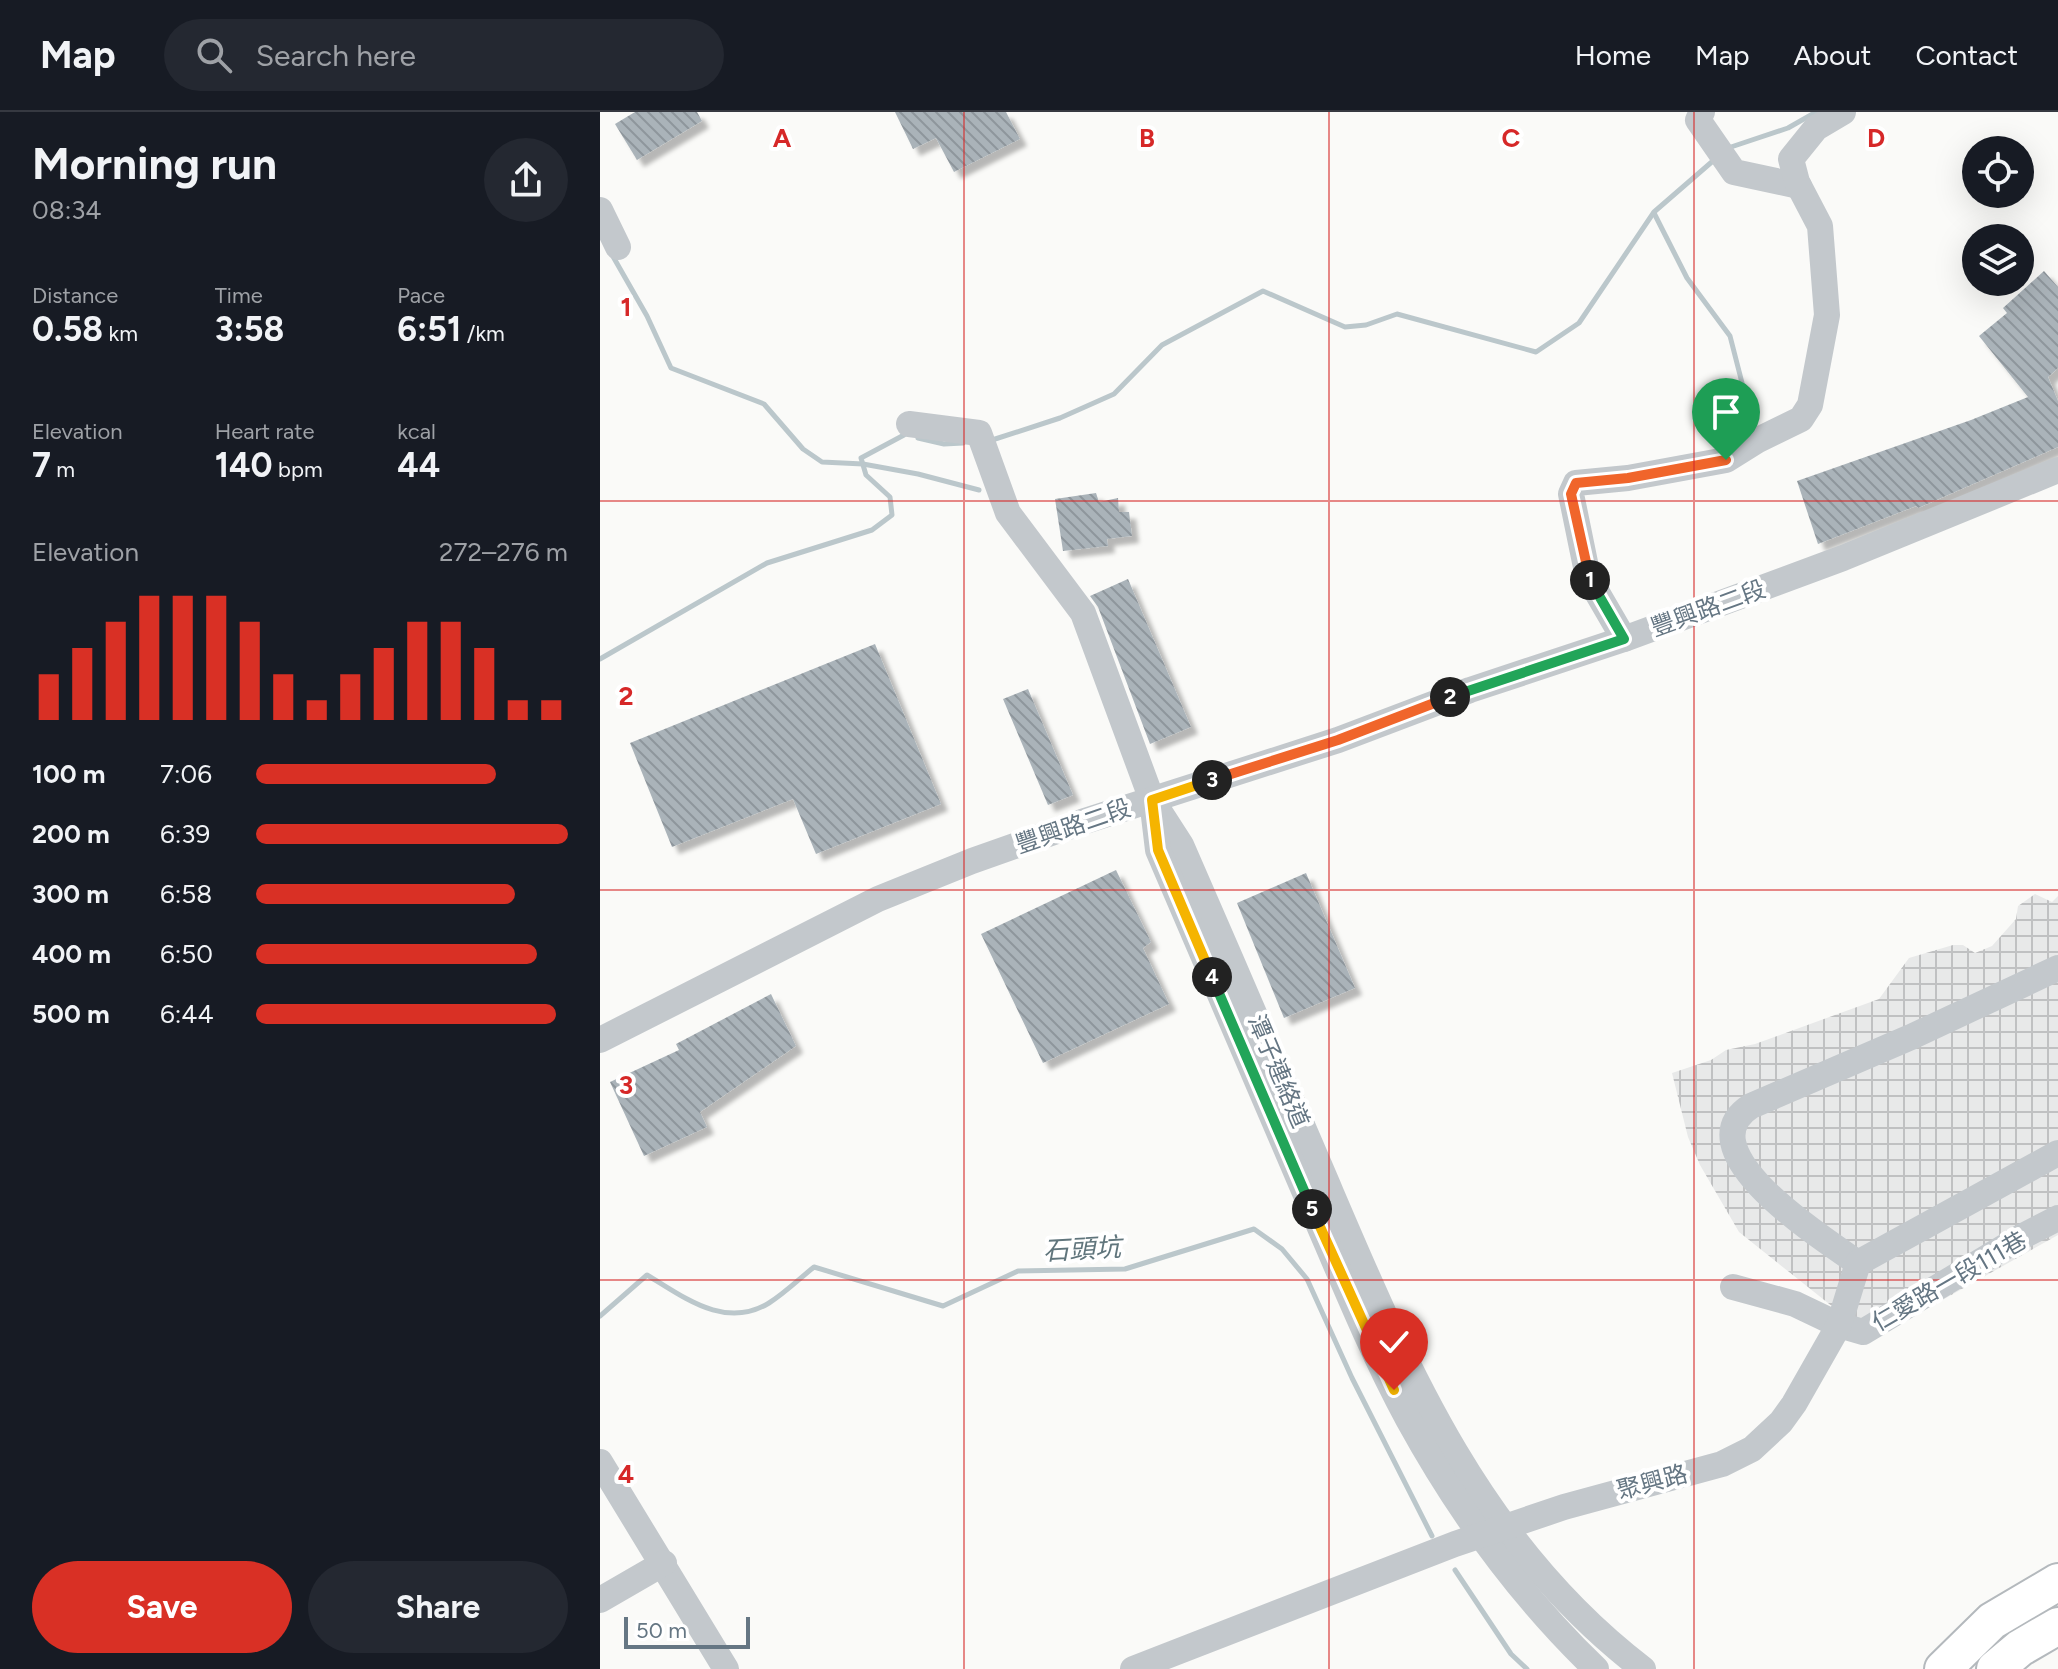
<!DOCTYPE html>
<html lang="en">
<head>
<meta charset="utf-8">
<style>
	body { margin:0; font-family:Figtree,"Noto Sans TC",sans-serif; background:#242831; color:#f1f3f6; height:100vh; display:flex; flex-direction:column; font-size:30px; white-space:nowrap }
	* { box-sizing:border-box; margin:0 }
	p { font-size:26px; color:#9ea1a6 }
	.icon { flex:none; width:44px; height:44px; fill:none; stroke:currentColor; stroke-width:2; stroke-linecap:round; stroke-linejoin:round }
	.map { position:relative; flex:1; overflow:hidden }
	.drawer { display:flex; flex-direction:column; background:#171b24; width:600px }
	.drawer>* { flex:none }
	.buttons { position:absolute; left:1362px; top:24px; display:grid; gap:16px }
	.buttons a { display:grid; place-items:center; width:72px; height:72px; border-radius:50%; background:#171b24; box-shadow:0 8px 32px #0002; font-size:40px }
	.scale { position:absolute; left:24px; bottom:20px; width:126px; box-sizing:border-box; padding-left:8px; border:4px solid #657683; border-top:0; font-size:22px; line-height:28px; white-space:nowrap; color:#657683; -webkit-text-stroke:6px #fff; paint-order:stroke }
	.pin { position:absolute; display:grid; place-items:center; width:68px; height:68px; color:#fff; margin:-82px -34px; border-radius:50% 50% 50% 0; rotate:-45deg; box-shadow:0 0 8px #0007 }
	.pin .icon { rotate:45deg }
	.km { position:absolute; width:40px; height:40px; margin:-20px; border-radius:50%; background:#222; color:#fff; font-size:22px; line-height:40px; text-align:center }
	.round { display:grid; place-items:center; flex:none; width:84px; height:84px; border-radius:42px; background:#242831 }
	.headline { display:flex; align-items:center; justify-content:space-between; height:136px; padding:0 32px }
	h1 { font-size:44px; font-weight:700; line-height:60px }
	.metrics { display:grid; grid-template-columns:repeat(3,1fr); gap:12px; height:136px; padding:8px 32px }
	.metrics div { display:grid; align-content:center }
	.metrics b { font-size:34px; font-weight:700 }
	.metrics small { font-size:22px; font-weight:400 }
	.metrics p { font-size:22px }
	.chart { height:224px; padding:16px 32px }
	.chart p { display:flex; justify-content:space-between }
	.chart svg { width:100%; height:144px; margin-top:8px; stroke:#d93025; stroke-width:6 }
	.cta { display:flex; gap:16px; margin-top:auto; padding:16px 32px }
	.cta a { flex:1; height:92px; border-radius:48px; background:#d93025; color:#fff; font-size:32px; font-weight:700; line-height:92px; text-align:center }
	.cta a+a { background:#242831; color:#f1f3f6 }
	ul { padding:0 32px; list-style:none; font-size:26px }
	li { display:grid; grid-template-columns:128px 96px 1fr; align-items:center; height:60px }
	li i { height:20px; border-radius:10px; background:#d93025 }
	header { display:flex; align-items:center; gap:48px; box-sizing:border-box; height:112px; padding:0 40px; background:#171b24; border-bottom:2px solid #363941 }
	header strong { font-size:38px }
	nav { display:flex; gap:44px; margin-inline-start:auto; font-size:28px }
	.search { width:560px; height:72px; background:#242831; display:flex; align-items:center; gap:20px; box-sizing:border-box; padding:0 28px; border-radius:44px; color:#9ea1a6; font-size:30px }
	main { display:flex; flex:1; min-height:0 }
	.map>svg:first-child { display:block }
	.industrial { fill:url(#industrial-grid) }
	.lines { fill:none; stroke-linecap:round; stroke-linejoin:round }
	.stream { stroke:#bbc7cb; stroke-width:5 }
	.building { fill:url(#building-back-hatch); filter:url(#shadow) }
	.highway-casing { stroke:#b4b9bd; stroke-width:40 }
	.minor { stroke:#c3c8cc; stroke-width:26 }
	.highway { stroke:#fff; stroke-width:36 }
	.split-1-casing { stroke:#fff; stroke-width:16 }
	.split-2-casing { stroke:#fff; stroke-width:16 }
	.split-3-casing { stroke:#fff; stroke-width:16 }
	.split-4-casing { stroke:#fff; stroke-width:16 }
	.split-5-casing { stroke:#fff; stroke-width:16 }
	.split-6-casing { stroke:#fff; stroke-width:16 }
	.split-1 { stroke:#f0652b; stroke-width:10 }
	.split-2 { stroke:#22a559; stroke-width:10 }
	.split-3 { stroke:#f0652b; stroke-width:10 }
	.split-4 { stroke:#f5b400; stroke-width:10 }
	.split-5 { stroke:#22a559; stroke-width:10 }
	.split-6 { stroke:#f5b400; stroke-width:10 }
	.grid { fill:none; stroke:#d62828; stroke-width:2; stroke-opacity:0.55 }
	.labels { text-anchor:middle; dominant-baseline:central; stroke-width:8; stroke-linejoin:round; paint-order:stroke }
	.street-label { font-size:24px; fill:#657683; stroke:#fff }
	.water-label { font-size:26px; font-style:italic; fill:#60757c; stroke:#fff }
	.grid-label { font-size:26px; text-anchor:middle; font-weight:bold; fill:#d62828; stroke:#fff; stroke-width:8; stroke-linejoin:round; paint-order:stroke }
</style>
</head>
<body>
<header>
<strong>Map</strong>
<div class="search"><svg class="icon" aria-label="search" viewBox="0 0 24 24"><circle cx="10" cy="10" r="6"/><path d="M15 15l6 6"/></svg>Search here</div>
<nav><a>Home</a><a>Map</a><a>About</a><a>Contact</a></nav>
</header>
<main>
<section class="drawer">
<div class="headline"><div><h1>Morning run</h1><p>08:34</p></div><a class="round"><svg class="icon" aria-label="share" viewBox="0 0 24 24"><path d="M12 15V3M7 8l5-5 5 5M5 13v7h14v-7"/></svg></a></div>
<div class="metrics">
<div><p>Distance</p><b>0.58<small> km</small></b></div>
<div><p>Time</p><b>3:58</b></div>
<div><p>Pace</p><b>6:51<small> /km</small></b></div>
</div>
<div class="metrics">
<div><p>Elevation</p><b>7<small> m</small></b></div>
<div><p>Heart rate</p><b>140<small> bpm</small></b></div>
<div><p>kcal</p><b>44</b></div>
</div>
<div class="chart"><p><span>Elevation</span>272–276 m</p>
<svg viewBox="0 0 160 44" preserveAspectRatio="none"><path d="M5 44V30M15 44V22M25 44V14M35 44V6M45 44V6M55 44V6M65 44V14M75 44V30M85 44V38M95 44V30M105 44V22M115 44V14M125 44V14M135 44V22M145 44V38M155 44V38"/></svg>
</div>
<ul>
<li><b>100 m</b>7:06<i style="width:77%"></i></li>
<li><b>200 m</b>6:39<i style="width:100%"></i></li>
<li><b>300 m</b>6:58<i style="width:83%"></i></li>
<li><b>400 m</b>6:50<i style="width:90%"></i></li>
<li><b>500 m</b>6:44<i style="width:96%"></i></li>
</ul>
<div class="cta"><a>Save</a><a>Share</a></div>
</section>
<div class="map">
<svg width="1458" height="1557" viewBox="0 0 1458 1557">
	<defs>
		<pattern id="industrial-grid" width="8" height="8" patternUnits="userSpaceOnUse" patternTransform="scale(2)"><rect width="8" height="8" fill="#e8e9e9"/><path d="M0 4h8M4 0v8" fill="none" stroke="#c0c1c2"/></pattern>
		<pattern id="building-back-hatch" width="6" height="6" patternUnits="userSpaceOnUse" patternTransform="scale(2)"><rect width="6" height="6" fill="#aab3b9"/><path d="M-1 5l2 2M0 0l6 6M5-1l2 2" fill="none" stroke="#8e969c"/></pattern>
		<filter id="shadow"><feDropShadow dx="7" dy="7" stdDeviation="2" flood-color="#0004"/></filter>
	</defs>
	<rect width="100%" height="100%" fill="#fafaf8"/>
	<path class="industrial" d="M1435 782 1452 790 1458 784V1123L1273 1227 1139 1120 1100 1053 1088 1025 1072 961 1111 948 1126 938 1155 932 1279 887 1309 846 1353 833H1363L1375 841 1392 834 1416 807 1418 794Z"/>
	<g class="lines">
		<g class="stream">
			<path d="M1128 36 1188 16 1216 0"/>
			<path d="M1054 101 1087 166 1130 224 1150 302"/>
			<path d="M11 141 47 204 71 256 164 292 203 337 222 350 263 352 318 362 379 378"/>
			<path d="M318 326 344 332 363 331"/>
			<path d="M389 329 460 306 514 282 562 233 663 179 745 215 766 213 797 202 936 240 979 211 1054 100 1114 48"/>
			<path d="M0 547 167 451 272 418 292 403 290 385 266 363 261 346 304 323"/>
			<path d="M0 1204 47 1163C84 1185 125 1218 169 1191 185 1181 199 1167 214 1155L343 1194 418 1159 525 1157 654 1117 682 1137 707 1167 752 1266 832 1424"/>
			<path d="M855 1458 911 1542 927 1557"/>
		</g>
	</g>
	<g class="building">
		<path d="M35 0H97L102 9 37 48 15 12Z"/>
		<path d="M295 0H406L420 27 354 60 336 26 313 37Z"/>
		<path d="M1444 159 1458 175V256L1448 265 1458 289V335L1318 396 1316 394 1218 432 1197 369 1371 308 1428 285 1379 224 1407 201 1403 196Z"/>
		<path d="M496 381 499 390 518 386 519 400H529L532 424 507 427 508 434 463 439 455 387Z"/>
		<path d="M528 467 591 615 550 632 498 495 490 484Z"/>
		<path d="M275 532 341 692 216 742 193 687 72 735 30 631Z"/>
		<path d="M428 577 473 683 448 693 403 587Z"/>
		<path d="M516 758 551 830 543 836 569 892 443 951 381 822Z"/>
		<path d="M706 761 755 876 684 906 637 791Z"/>
		<path d="M171 882 196 934 100 1000 107 1015 44 1044 10 970 79 938 76 932Z"/>
	</g>
	<g class="lines">
		<defs>
			<g id="highway">
				<path d="M1343 1557 1392 1509 1458 1470"/>
				<path d="M1395 1557 1420 1536 1458 1514"/>
			</g>
		</defs>
		<use href="#highway" class="highway-casing"/>
		<g class="minor">
			<path d="M1102 0 1098 8 1134 60 1199 74"/>
			<path d="M0 98 18 135"/>
			<path d="M309 312 379 321 408 401 483 501 552 688 581 733C628 840 674 948 720 1055 801 1244 874 1428 1043 1557"/>
			<path d="M1024 527 988 465 971 382 976 371 1028 366 1126 348 1158 328 1201 307 1210 293 1227 203 1220 114 1197 70 1191 47 1216 16 1243 0"/>
			<path d="M553 696 558 738C606 851 654 964 703 1076 737 1154 768 1233 808 1307 859 1400 920 1484 996 1557"/>
			<path d="M0 928 278 787 372 749 482 710 738 628 870 578 1024 527 1243 446 1458 358"/>
			<path d="M1258 1151C1225 1128 1082 1038 1151 994L1311 925 1458 856"/>
			<path d="M1133 1175 1195 1192 1239 1213 1263 1220 1423 1124 1458 1106"/>
			<path d="M0 1350 126 1557"/>
			<path d="M0 1488 64 1451"/>
			<path d="M533 1557 855 1432 964 1395 1122 1352 1152 1337 1181 1310 1194 1292 1239 1213 1258 1151 1458 1041"/>
		</g>
		<use href="#highway" class="highway"/>
	</g>
	<g class="lines">
		<defs>
			<path id="split-1" d="M990 468 971 382 976 371 1028 366 1126 348"/>
			<path id="split-2" d="M850 585 1024 527 990 468"/>
			<path id="split-3" d="M612 668 738 628 850 585"/>
			<path id="split-4" d="M612 865 558 738 552 688 612 668"/>
			<path id="split-5" d="M612 865 712 1097"/>
			<path id="split-6" d="M712 1097 794 1278"/>
		</defs>
		<use href="#split-1" class="split-1-casing"/>
		<use href="#split-2" class="split-2-casing"/>
		<use href="#split-3" class="split-3-casing"/>
		<use href="#split-4" class="split-4-casing"/>
		<use href="#split-5" class="split-5-casing"/>
		<use href="#split-6" class="split-6-casing"/>
		<use href="#split-1" class="split-1"/>
		<use href="#split-2" class="split-2"/>
		<use href="#split-3" class="split-3"/>
		<use href="#split-4" class="split-4"/>
		<use href="#split-5" class="split-5"/>
		<use href="#split-6" class="split-6"/>
	</g>
	<path class="grid" d="M364 0V1557M729 0V1557M1094 0V1557M0 389H1458M0 778H1458M0 1168H1458"/>
	<g class="labels">
		<g class="street-label">
			<text transform="translate(1108 496) rotate(-20)">豐興路二段</text>
			<text transform="translate(473 714) rotate(-19)">豐興路二段</text>
			<text transform="translate(679 959) rotate(67)">潭子連絡道</text>
			<text transform="translate(1349 1169) rotate(-30)">仁愛路一段111巷</text>
			<text transform="translate(1052 1370) rotate(-15)">聚興路</text>
		</g>
		<g class="water-label">
			<text transform="translate(482 1137) rotate(-3)">石頭坑</text>
		</g>
	</g>
	<g class="grid-label">
		<text x="182" y="35">A</text>
		<text x="547" y="35">B</text>
		<text x="911" y="35">C</text>
		<text x="1276" y="35">D</text>
		<text x="26" y="204">1</text>
		<text x="26" y="593">2</text>
		<text x="26" y="982">3</text>
		<text x="26" y="1371">4</text>
	</g>
</svg>
<div class="buttons">
<a><svg class="icon" aria-label="locate" viewBox="0 0 24 24"><circle cx="12" cy="12" r="6"/><path d="M12 2v4M12 18v4M2 12h4M18 12h4"/></svg></a>
<a><svg class="icon" aria-label="layers" viewBox="0 0 24 24"><path d="M12 4l9 5-9 5-9-5zM3 14l9 5 9-5"/></svg></a>
</div>
<div class="scale">50 m</div>
<div class="pin" style="left:1126px;top:348px;background:#1e9e55"><svg class="icon" aria-label="arrive" viewBox="0 0 24 24"><path d="M6 21V4h12l-3 4 3 4H6"/></svg></div>
<div class="pin" style="left:794px;top:1278px;background:#d93025"><svg class="icon" aria-label="check" viewBox="0 0 24 24"><path d="M5 12l5 5 9-10"/></svg></div>
<b class="km" style="left:990px;top:468px">1</b>
<b class="km" style="left:850px;top:585px">2</b>
<b class="km" style="left:612px;top:668px">3</b>
<b class="km" style="left:612px;top:865px">4</b>
<b class="km" style="left:712px;top:1097px">5</b>
</div>
</main>
</body>
</html>
